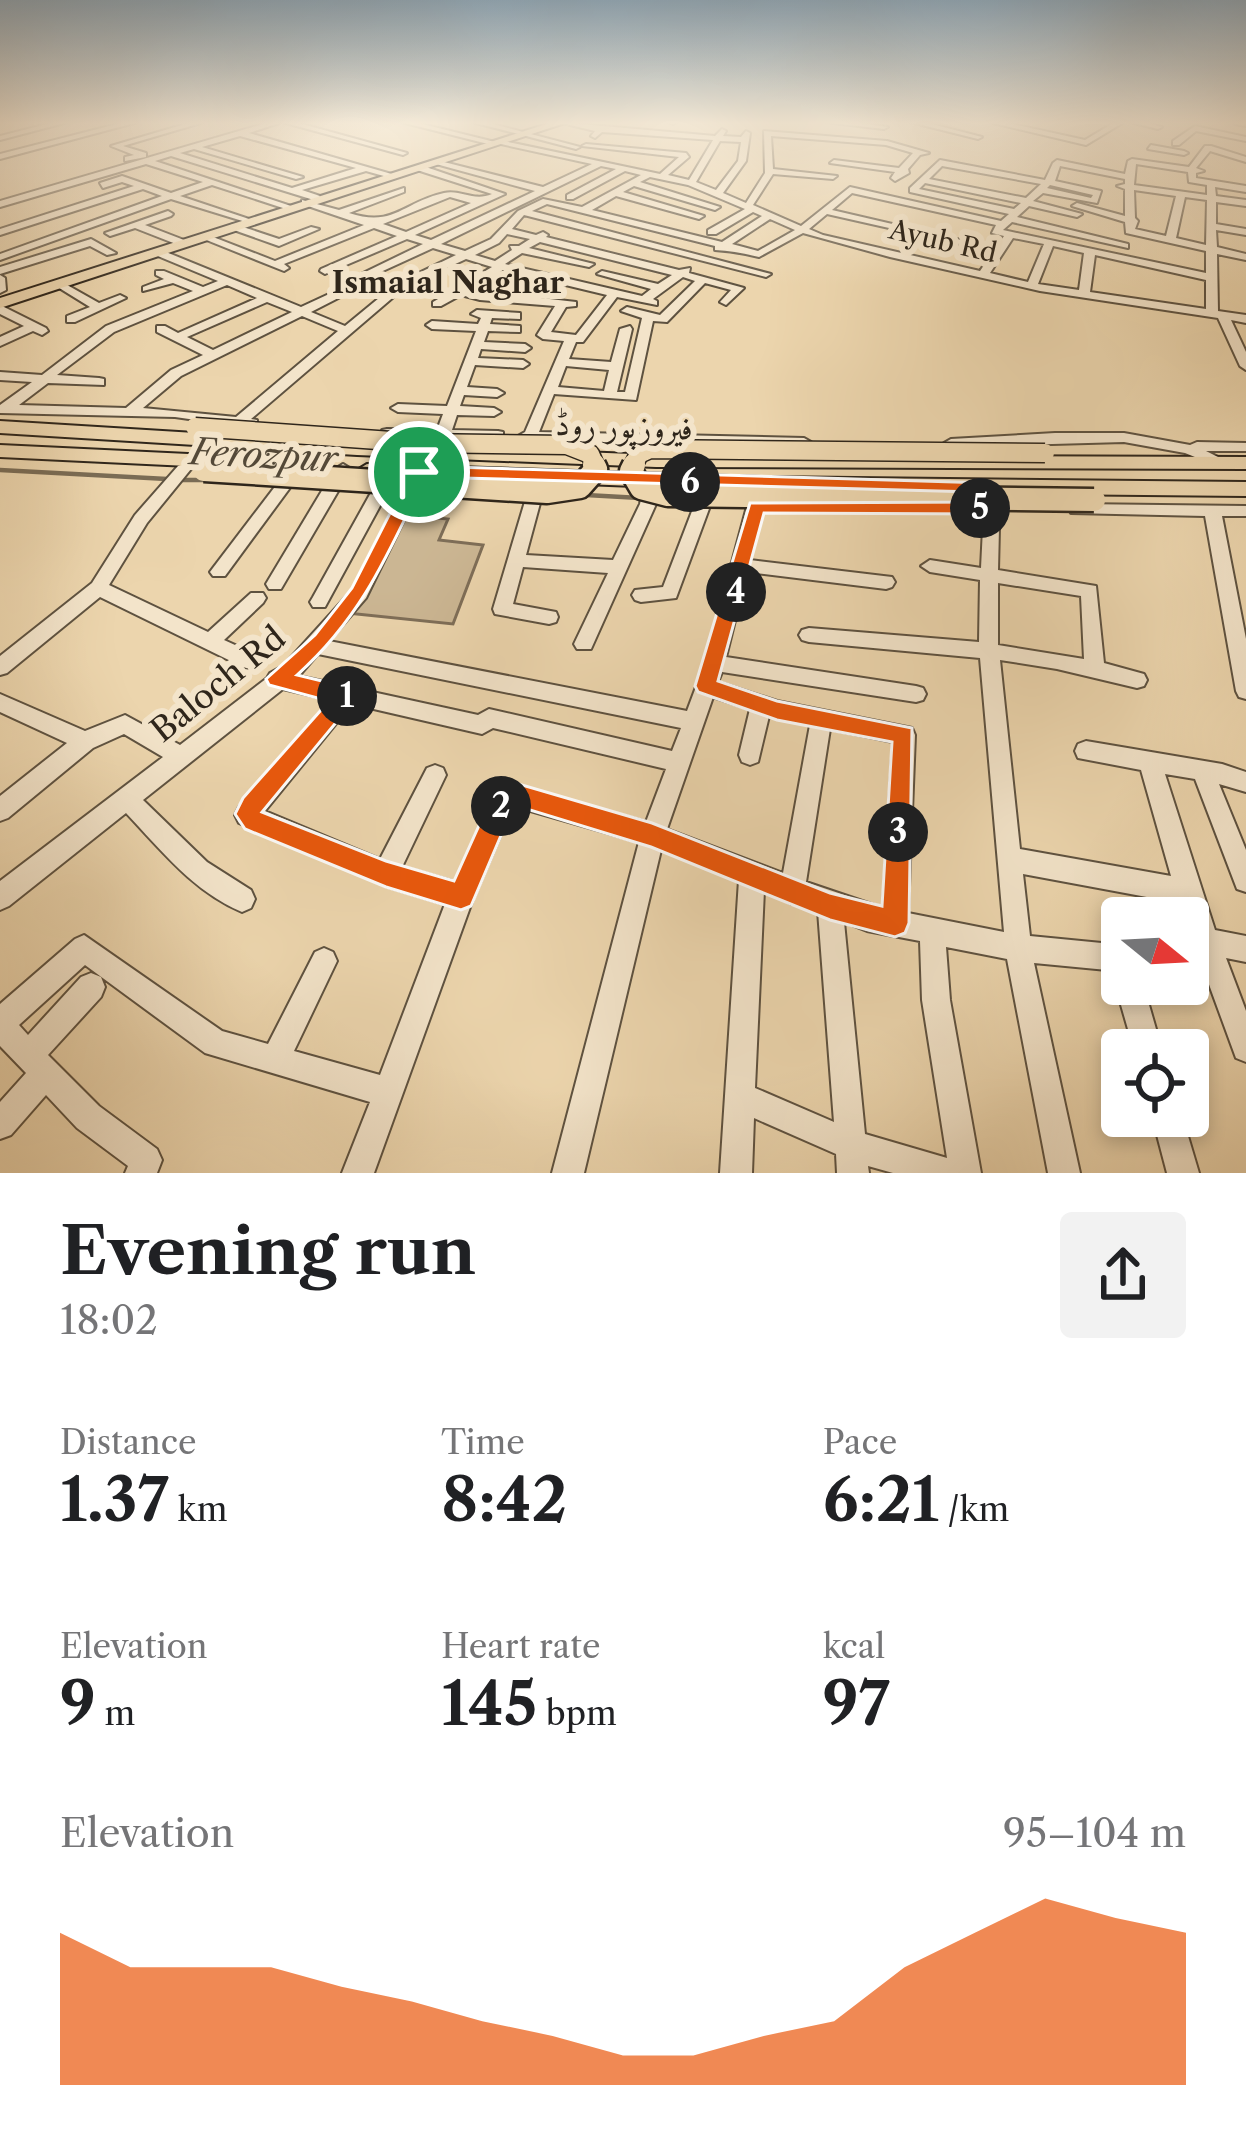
<!DOCTYPE html>
<html lang="en">
<head>
<meta charset="utf-8">
<style>
	body { margin:0; font-family:"Libre Caslon Text",Amiri,serif; background:#f2f2f2; color:#202124; height:100vh; display:flex; flex-direction:column; font-size:45px; white-space:nowrap }
	* { box-sizing:border-box; margin:0 }
	p { font-size:39px; color:#757577 }
	.icon { flex:none; width:66px; height:66px; fill:none; stroke:currentColor; stroke-width:2; stroke-linecap:round; stroke-linejoin:round }
	.map { position:relative; height:1173px; overflow:hidden }
	.panel { display:flex; flex-direction:column; background:#fff; flex:1 }
	.panel>* { flex:none }
	.needle { width:78px; rotate:108deg }
	.tools { position:absolute; left:1101px; top:897px; display:grid; gap:24px }
	.tools a { display:grid; place-items:center; width:108px; height:108px; border-radius:12px; background:#fff; box-shadow:0 6px 18px #0003; font-size:60px }
	.pin { position:absolute; display:grid; place-items:center; width:102px; height:102px; color:#fff; margin:-51px; border:6px solid #fff; border-radius:50%; box-shadow:0 3px 12px #0007 }
	.km { position:absolute; width:60px; height:60px; margin:-30px; border-radius:50%; background:#222; color:#fff; font-size:33px; line-height:60px; text-align:center }
	.round { display:grid; place-items:center; flex:none; width:126px; height:126px; border-radius:12px; background:#f2f2f2 }
	.overview { display:flex; align-items:center; justify-content:space-between; height:204px; padding:0 60px }
	h1 { font-size:66px; font-weight:700; line-height:90px }
	.figures { display:grid; grid-template-columns:repeat(3,1fr); gap:18px; height:204px; padding:12px 60px }
	.figures div { display:grid; align-content:center }
	.figures b { font-size:60px; font-weight:700 }
	.figures small { font-size:33px; font-weight:400 }
	.figures p { font-size:33px }
	.chart { height:336px; padding:24px 60px }
	.chart p { display:flex; justify-content:space-between }
	.chart svg { width:100%; height:216px; margin-top:12px; fill:#ea580c; opacity:.7 }
	.map>svg:first-child { display:block }
	.green { fill:#ccb794; stroke:#7e6e58; stroke-width:3 }
	.lines { fill:none; stroke-linecap:round; stroke-linejoin:round }
	.stream { stroke:#7a6c55; stroke-width:4.5 }
	.minor-casing { stroke:#5e5240; stroke-width:4 }
	.major-casing { stroke:#2f261b; stroke-width:4 }
	.minor { fill:#f3e4ca; fill-rule:evenodd }
	.major { fill:#ecd5ad; fill-rule:evenodd }
	.major-bridge-far1-casing { stroke:#2f261b; stroke-width:21; stroke-linecap:butt }
	.major-bridge-casing { stroke:#2f261b; stroke-width:27; stroke-linecap:butt }
	.major-bridge-far1 { stroke:#ecd5ad; stroke-width:18 }
	.major-bridge { stroke:#ecd5ad; stroke-width:22 }
	.route { fill:#ea580c; stroke:#fff; stroke-width:3; fill-rule:evenodd }
	.labels { text-anchor:middle; dominant-baseline:central; stroke-width:12; stroke-linejoin:round; paint-order:stroke }
	.far-street-label { font-size:27px; fill:#2f261b; stroke:#f3e4ca }
	.far-neighbourhood-label { font-size:30px; font-weight:bold; fill:#2f261b; stroke:#f3e4ca }
	.street-label { font-size:33px; fill:#2f261b; stroke:#f3e4ca }
	.water-label { font-size:36px; font-style:italic; fill:#544938; stroke:#f3e4ca }
</style>
</head>
<body>
<div class="map">
<svg width="1246" height="1173" viewBox="0 0 1246 1173">
	<rect width="100%" height="100%" fill="#ecd5ad"/>
	<filter id="stains"><feTurbulence type="fractalNoise" baseFrequency=".00167" numOctaves="4"/><feColorMatrix values="0 0 0 0 .2 0 0 0 0 .09 0 0 0 0 .02 0 0 0 .5 -.17"/></filter>
	<radialGradient id="worn" r=".72"><stop offset=".6" stop-color="#630" stop-opacity="0"/><stop offset="1" stop-color="#630" stop-opacity=".3"/></radialGradient>
	<path class="green" d="M404 515 448 519 439 540 483 545 453 624 347 613Z"/>
	<g class="lines">
		<g class="stream">
			<path d="M0 470 167 479"/>
			<path d="M179 480H203"/>
			<path d="M586 495 640 498"/>
		</g>
		<defs>
			<g id="minor">
				<path d="M55 122H68L0 140V136Z"/>
				<path d="M125 122H138L0 159V154Z"/>
				<path d="M192 122H204L123 146 146 153V157L125 161V157L134 155 111 146Z"/>
				<path d="M270 122H282L249 133 395 175 391 178 366 171 302 190 320 196 317 201 171 156 155 161 294 207 286 209 212 185 180 196 249 219V223L171 199 0 260V254L162 196 143 189 0 235V229L134 186 122 182 103 188 100 183 122 176 171 193 203 182 146 164 0 207V201ZM240 136 356 168 292 188 180 153 194 149 296 179 303 177 202 147Z"/>
				<path d="M282 122H295L407 153 403 155Z"/>
				<path d="M401 122H414L495 142 499 140 660 174 679 157 582 146 586 144 686 153 689 157 668 175 689 180 713 140 602 132 595 138 591 136 595 131 558 122 715 136 722 129 726 131 723 136 741 137 746 131 750 133 746 161 723 193 746 203 765 173 764 131 887 141 929 153 920 155 908 169 909 173 895 181 891 178 895 172 830 163 834 160 899 168 913 153 886 145 771 136 773 169 837 176 833 179 773 174 753 205 801 226 850 187 1001 221 1009 214 910 192V188L940 160 1045 180 1053 163 1057 160 1125 174 1128 161 1132 159 1189 167 1205 146H1211L1246 157V162L1210 151 1196 168 1204 171 1196 173V178L1246 186V192L1215 187 1216 196 1246 200V206L1216 202V224L1246 229V235L1216 230 1217 247 1246 254V260L1217 254 1218 311 1246 315V323L1231 320 1246 352V370L1240 366 1218 318 1040 291 890 257 803 233 759 257C743 253 730 251 715 250V246L547 204 532 211 771 274 766 277 524 215 512 229 536 235 543 232 548 235 546 237 679 270 690 268 689 273 744 288 726 305 720 302 731 290 705 283 667 322 653 321 636 400 554 394 539 432 804 438 811 442 809 445 520 439 518 436 525 432 564 341 543 339 537 335 555 306 480 300 461 295 441 306H433V302L492 267 466 259 404 288 251 419 257 420V426H238L175 417 0 413V405L32 382 0 380V372L42 375 106 326 193 291 173 283 143 291V287L164 279 156 275V271H164L203 287 218 281 153 254V250H161L301 307 342 288H350V292L311 312 345 326 396 284 456 255 433 248 361 281 357 280V276L423 244 407 239 325 274 320 271 321 269 397 236 374 228 284 264 289 268 284 271 199 237 208 235 275 261 364 225 302 204V200L339 210 404 188V192L349 213C394 228 403 202 444 193 461 189 473 202 492 194L417 170 420 165 505 194 415 235 431 240 535 191 436 164V160L543 187 592 164 496 143 492 145ZM720 141 741 142 738 161 716 190 696 182ZM1136 164 1188 172 1189 182 1207 185V195L1134 185ZM601 166 616 169 567 195V199H573L625 171 641 175 582 207 543 199 518 211 491 239 465 251 441 244ZM942 166 1041 184 1026 198 929 179ZM1060 166 1125 179V184L1117 186 1125 189V216L1077 203 1072 206 1125 222 1126 233 1206 251V273L1003 230 1012 222 1128 248V244L1017 217 1029 206 1077 217 1082 214 1033 201 1043 193 1097 203 1101 191 1055 181ZM650 177 688 185 745 209 708 230V234H716L753 212 762 216 722 242 592 210 616 196 699 219 704 216 623 192 634 186 715 210 720 207 640 182ZM925 183 1021 203 1014 209 919 189ZM1050 185 1093 195 1091 198 1047 188ZM1134 190 1176 196 1166 236 1135 229 1138 221 1135 218ZM852 193 996 225 992 233 1004 236 980 271 823 235 809 229 827 214 969 246 974 243 832 210ZM450 197 471 203 406 232 383 224ZM1185 197 1207 200 1206 245 1176 238ZM770 219 795 230 758 251 732 244ZM507 234 530 239 519 246H510L512 250 495 261 475 255 499 243ZM1013 238 1044 244 1028 282 990 273ZM540 242 672 275 658 284 602 271 597 274 651 289 642 296 505 264 522 253 589 267 594 264 529 248ZM1053 246 1084 253 1079 290 1038 284ZM1095 255 1206 280V309L1090 292ZM503 270 607 295 576 335 551 332 566 307 576 306V302L469 290ZM683 277 695 281 660 315 627 307 621 311 642 318 625 392H617L632 329 630 326 620 329 611 362 569 359 576 342H583L617 297 657 305V301L653 299ZM227 285 257 298 178 333 165 326H157V332L203 355 171 370 126 408 19 405 48 383 104 385V379L99 378 57 375 114 332ZM267 302 292 312 213 350 187 337ZM302 316 338 331 236 417 143 408 181 376ZM566 366 609 370 604 391 558 387Z"/>
				<path d="M472 122H485L580 147 576 149Z"/>
				<path d="M668 122H677L673 124Z"/>
				<path d="M825 122H854L888 127 884 129Z"/>
				<path d="M910 122H924L982 137 978 139Z"/>
				<path d="M989 122H1003L1085 140 1115 122H1124L1086 145Z"/>
				<path d="M1130 122H1145L1162 127 1158 129Z"/>
				<path d="M1234 122H1246V126L1235 124Z"/>
				<path d="M1195 126 1246 137V141L1196 131 1179 145H1173V141Z"/>
				<path d="M1151 145 1184 151 1188 153 1184 155 1148 149Z"/>
				<path d="M168 211 173 214 171 216 145 225 184 240V244H176L135 228 110 236 105 233Z"/>
				<path d="M234 224 279 239 311 227 319 229 279 246 231 229V225Z"/>
				<path d="M91 239 116 253 107 255 90 246 0 274V267Z"/>
				<path d="M0 275 5 278 6 290 0 293Z"/>
				<path d="M60 281 99 303 120 295 126 298 75 322H67V316L90 307 56 286 54 284Z"/>
				<path d="M0 305 46 328 48 331 42 335 33 331 0 346V337L24 326 0 314Z"/>
				<path d="M477 310 520 313V319L492 318 490 324 520 326V332L488 331 484 342 525 344 531 348 525 352 481 349 478 358 523 360 529 364 523 368 475 365 467 387 497 389 504 393 497 397 464 395 460 406 494 408 501 412 494 416 457 415 452 430 498 431 503 432V438L382 436V430L387 429 437 430 443 414 398 412 391 408 398 404 447 406 476 331 432 329 426 325 432 321 478 324 481 318 471 314Z"/>
				<path d="M1055 433H1124L1190 445 1197 442 1246 443V451H1206L1230 463 1222 468 1185 453 1124 442 951 447 944 443 951 439Z"/>
				<path d="M183 464 191 469 147 523 109 585 208 632 251 593H263L266 598 263 603 224 640 257 655 260 661 257 667 250 669 243 667 100 597 7 673 0 675V656L92 583 135 515 178 466Z"/>
				<path d="M343 464 351 469 281 589H269L266 584 335 469Z"/>
				<path d="M295 465 303 470 225 576H213L210 572 213 568 290 467Z"/>
				<path d="M391 466 399 471 325 607H313L310 602 313 597 383 471Z"/>
				<path d="M419 468 427 473 366 598 329 641 687 711 705 663 753 484 761 479 769 484 750 560 892 577 895 582 892 587 886 589 747 572 726 657 916 686 923 688 926 694 923 700 916 702 722 672 718 682 777 701 912 728 915 735 908 913 1004 932 980 658 809 642 802 640 799 635 802 630 809 628 979 642 980 580 930 572 921 566 930 560 981 568 983 528 975 491 977 487H989L999 528 998 570 1096 586 1104 663 1144 674 1147 680 1144 686 1137 688 1057 669 1000 660 1020 849 1171 876 1141 770 1078 758 1075 751 1078 744 1086 741 1222 764 1246 772V792L1219 784 1246 850V892L1237 889 1195 779 1165 774 1215 930 1246 936V962L1226 958 1246 1011V1062L1236 1058 1188 927V918H1185L1179 903 1023 874 1030 936 1112 944 1122 948V984H1143L1162 1050H1134L1115 984 1119 976 1107 970 1034 963 1080 1173H1048L1007 959 946 947 950 1000 981 1173H893L868 1166 869 1173H837L836 1154 754 1118 752 1173H720L739 880 661 850 584 1173H552L639 842 513 806 473 899 374 1173H342L370 1102 205 1053 85 965 19 1025 28 1035 81 977 91 973 101 977 105 987 101 997 48 1055 99 1106 157 1149 162 1160 157 1173H125L128 1166 77 1128 46 1095 11 1135 0 1139V1102L26 1073 0 1046V1004L75 939 84 935 222 1031 268 1044 315 952 324 948 333 952 337 961 294 1051 380 1075 445 904 386 886 239 823 235 815 239 807 331 700 283 689 143 800 207 862 251 890 255 899 251 908 242 912C194 892 161 850 126 813L9 906 0 910V881L163 757 124 734 93 748 8 818 0 821V796L67 743 0 712V694L85 731 125 715 180 745 267 678 270 673 283 666 353 589 411 473ZM998 583 1081 596 1084 659 998 645ZM318 654 681 728 672 751 489 709 478 715 299 676ZM713 697 750 709 739 755 742 762 750 765 758 762 769 716 810 725 783 873 667 829ZM352 704 482 734 493 728 666 769 646 822 507 784 499 787 455 882 402 867 446 775 443 768 435 765 427 768 380 859 265 811ZM830 729 893 742 883 908 806 882ZM764 890 792 904 796 903 818 911 834 1122 755 1088ZM844 922 867 931 920 941 922 1000 947 1158 865 1134Z"/>
				<path d="M653 475 661 480 656 504 591 649H577L574 644 608 573 523 567 513 604 556 612 558 617 556 622 549 624 495 614 493 609 532 478H544L546 481 526 555 613 560 640 504 645 480Z"/>
				<path d="M702 482 710 487V506L676 598 641 602 635 600 632 595 635 590 663 587 694 506V487Z"/>
				<path d="M1077 504 1246 506V516H1222L1246 639V699L1239 697 1236 691 1205 516 1071 513 1069 509Z"/>
				<path d="M1152 1116H1182L1199 1173H1167Z"/>
			</g>
			<g id="major">
				<path d="M553 122H568L0 308V298Z"/>
				<path d="M0 421 357 443 656 455 1246 457V469L656 467 357 455 0 433Z"/>
				<path d="M0 445 230 456 240 462 230 468 0 457Z"/>
				<path d="M367 464 761 477 1246 482V496L761 491 360 475 357 470Z"/>
			</g>
		</defs>
		<use href="#minor" class="minor-casing"/>
		<use href="#major" class="major-casing"/>
		<use href="#minor" class="minor"/>
		<use href="#major" class="major"/>
		<defs>
			<g id="major-bridge-far1">
				<path d="M195 427 420 443 567 445 590 454 596 468"/>
				<path d="M632 468 639 454 650 449 1045 453"/>
			</g>
			<g id="major-bridge">
				<path d="M634 465 631 471 641 488 668 495 1094 500"/>
				<path d="M204 470 547 492 580 487 596 469 594 465"/>
			</g>
		</defs>
		<use href="#major-bridge-far1" class="major-bridge-far1-casing"/>
		<use href="#major-bridge" class="major-bridge-casing"/>
		<use href="#major-bridge-far1" class="major-bridge-far1"/>
		<use href="#major-bridge" class="major-bridge"/>
	</g>
	<linearGradient id="sky" x2="0" y2="1"><stop stop-color="#90aabc"/><stop offset="0.43" stop-color="#f6ecda"/><stop offset="1" stop-color="#f6ecda" stop-opacity="0"/></linearGradient>
	<rect width="1246" height="286" fill="url(#sky)"/>
	<path class="route" d="M419 466 988 483 998 508 989 514 764 513 718 681 777 701 912 728 909 923 905 933 895 937 830 920 651 847 514 805 471 906 461 910 386 887 245 829 235 814 243 798 329 701 269 685 266 679 315 635 352 588 411 472ZM425 477 975 492 978 502 750 503 695 686 698 692 777 720 892 742 882 906 830 893 652 823 512 782 495 790 454 881 386 861 262 812 358 696 347 687 297 675C362 617 388 554 425 477Z"/>
	<g class="labels">
		<g class="far-street-label">
			<text transform="translate(943 241) rotate(13)">Ayub Rd</text>
		</g>
		<g class="far-neighbourhood-label">
			<text x="448" y="282">Ismaial Naghar</text>
		</g>
		<g class="street-label">
			<text transform="translate(624 426) rotate(2)">فیروزپور روڈ</text>
			<text transform="translate(218 684) rotate(-39)">Baloch Rd</text>
		</g>
		<g class="water-label">
			<text transform="translate(264 455) rotate(3)">Ferozpur</text>
		</g>
	</g>
	<rect width="100%" height="100%" filter="url(#stains)"/>
	<rect width="100%" height="100%" fill="url(#worn)"/>
</svg>
<div class="tools">
<a><svg class="needle" viewBox="-14 -14 28 28"><path d="M0-13l5 13h-10z" fill="#e53935"/><path d="M0 13l5-13h-10z" fill="#757577"/></svg></a>
<a><svg class="icon" aria-label="locate" viewBox="0 0 24 24"><circle cx="12" cy="12" r="6"/><path d="M12 2v4M12 18v4M2 12h4M18 12h4"/></svg></a>
</div>
<div class="pin" style="left:419px;top:472px;background:#1e9e55"><svg class="icon" aria-label="arrive" viewBox="0 0 24 24"><path d="M6 21V4h12l-3 4 3 4H6"/></svg></div>
<b class="km" style="left:347px;top:696px">1</b>
<b class="km" style="left:501px;top:806px">2</b>
<b class="km" style="left:898px;top:832px">3</b>
<b class="km" style="left:736px;top:592px">4</b>
<b class="km" style="left:980px;top:508px">5</b>
<b class="km" style="left:690px;top:482px">6</b>
</div>
<section class="panel">
<div class="overview"><div><h1>Evening run</h1><p>18:02</p></div><a class="round"><svg class="icon" aria-label="share" viewBox="0 0 24 24"><path d="M12 15V3M7 8l5-5 5 5M5 13v7h14v-7"/></svg></a></div>
<div class="figures">
<div><p>Distance</p><b>1.37<small> km</small></b></div>
<div><p>Time</p><b>8:42</b></div>
<div><p>Pace</p><b>6:21<small> /km</small></b></div>
</div>
<div class="figures">
<div><p>Elevation</p><b>9<small> m</small></b></div>
<div><p>Heart rate</p><b>145<small> bpm</small></b></div>
<div><p>kcal</p><b>97</b></div>
</div>
<div class="chart"><p><span>Elevation</span>95–104 m</p>
<svg viewBox="0 0 160 44" preserveAspectRatio="none"><path d="M0 44V13L10 20L20 20L30 20L40 24L50 27L60 31L70 34L80 38L90 38L100 34L110 31L120 20L130 13L140 6L150 10L160 13V44z"/></svg>
</div>
</section>
</body>
</html>
